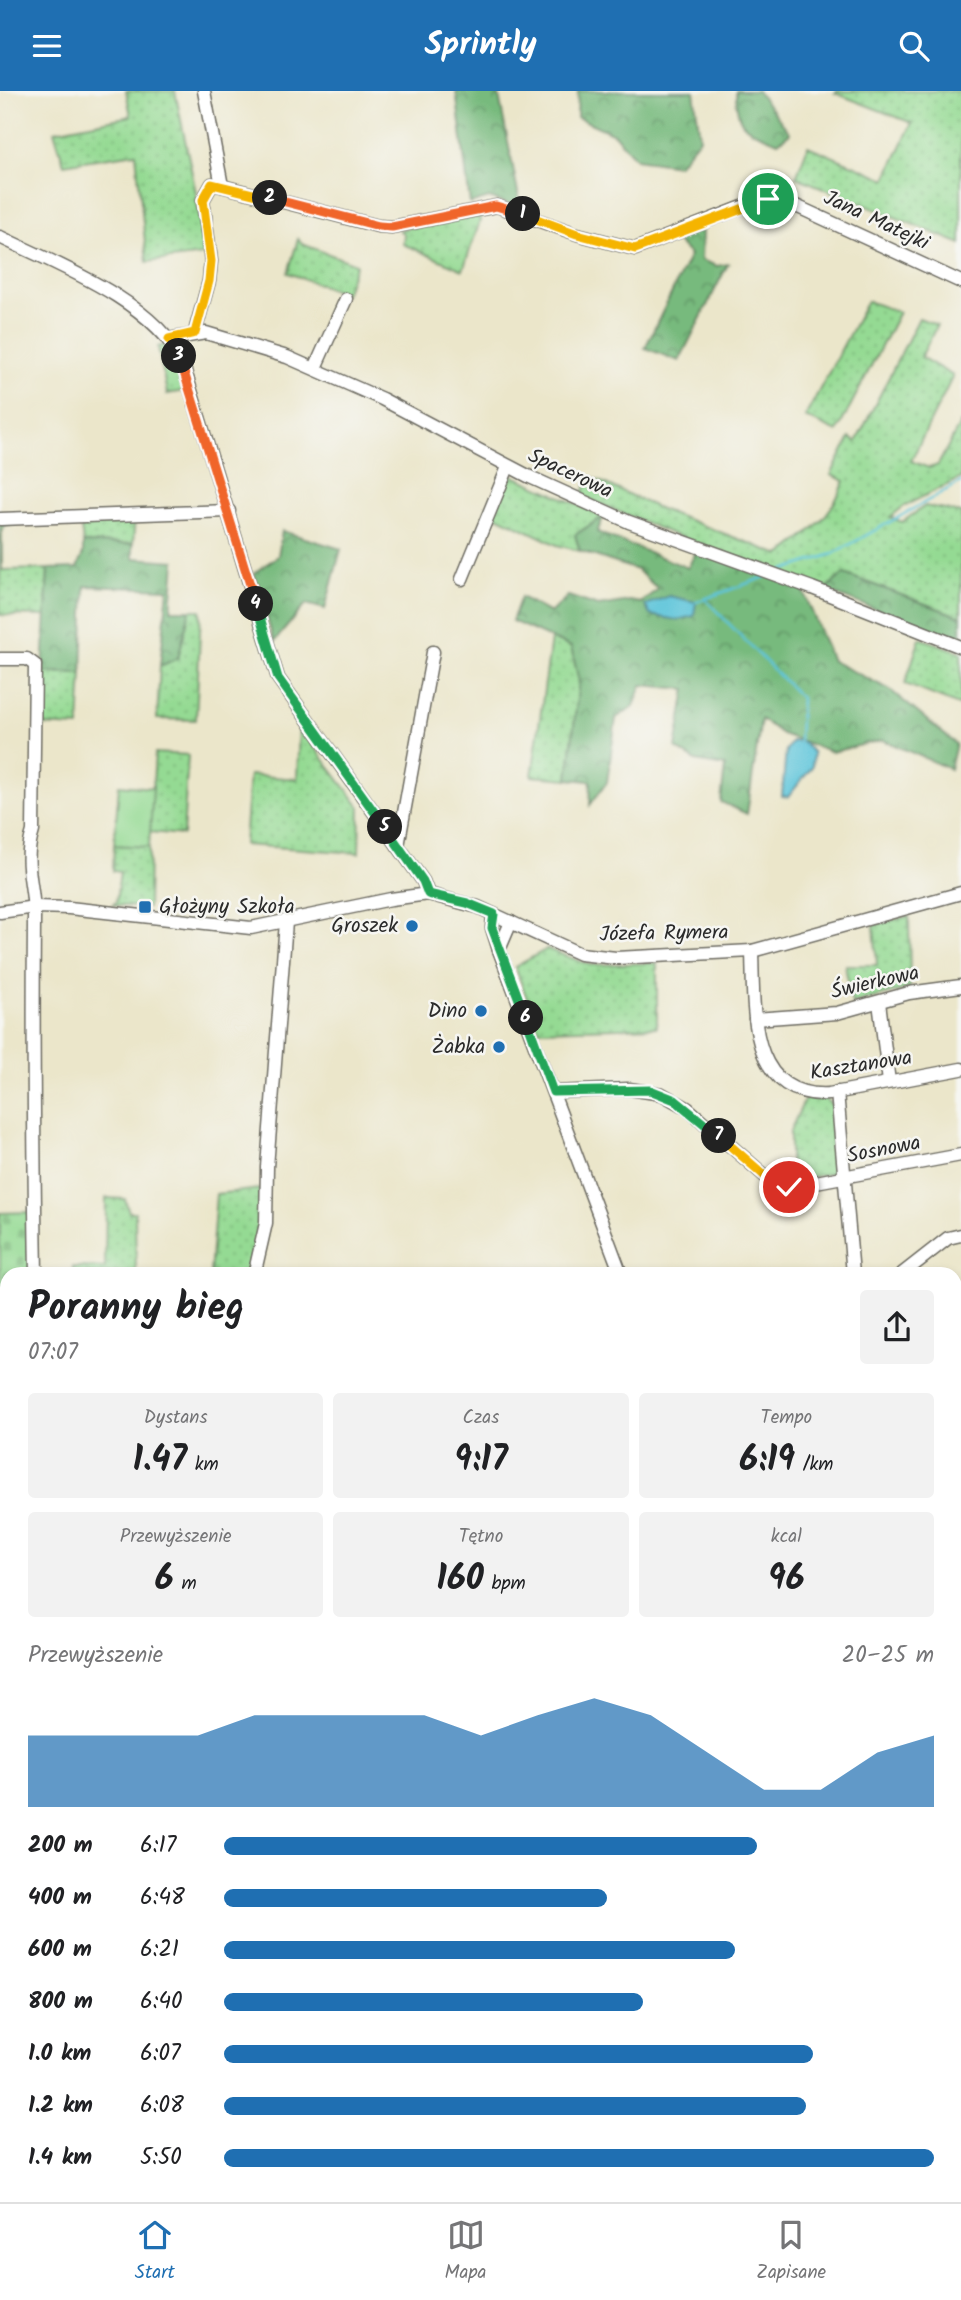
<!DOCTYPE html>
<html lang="pl">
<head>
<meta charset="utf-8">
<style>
	body { margin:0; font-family:Kalam,sans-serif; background:#f2f2f2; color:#202124; height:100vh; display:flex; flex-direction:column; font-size:26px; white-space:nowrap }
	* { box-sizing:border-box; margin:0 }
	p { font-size:23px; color:#757577 }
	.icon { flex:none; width:38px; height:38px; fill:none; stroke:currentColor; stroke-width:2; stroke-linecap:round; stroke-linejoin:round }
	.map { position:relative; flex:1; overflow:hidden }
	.panel { position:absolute; left:0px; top:1176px; width:962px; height:936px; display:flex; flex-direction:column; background:#fff; border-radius:21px 21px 0 0; box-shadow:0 4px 10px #0003 }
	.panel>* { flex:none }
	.pin { position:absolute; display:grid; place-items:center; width:60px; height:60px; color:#fff; margin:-30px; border:4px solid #fff; border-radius:50%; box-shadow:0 2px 7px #0007 }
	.km { position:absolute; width:35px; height:35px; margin:-18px; border-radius:50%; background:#222; color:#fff; font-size:19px; line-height:35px; text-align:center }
	.round { display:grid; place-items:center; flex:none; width:74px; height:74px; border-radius:7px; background:#f2f2f2 }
	.overview { display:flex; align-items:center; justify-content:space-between; height:119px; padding:0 28px }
	h1 { font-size:38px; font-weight:600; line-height:52px }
	.metrics { display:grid; grid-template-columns:repeat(3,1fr); gap:10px; height:119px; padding:7px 28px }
	.metrics div { display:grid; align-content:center; border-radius:7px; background:#f2f2f2; text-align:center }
	.metrics b { font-size:35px; font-weight:600 }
	.metrics small { font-size:19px; font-weight:400 }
	.metrics p { font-size:19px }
	.chart { height:196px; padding:14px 28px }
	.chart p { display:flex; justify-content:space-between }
	.chart svg { width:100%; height:126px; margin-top:7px; fill:#1f6fb2; opacity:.7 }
	ul { padding:0 28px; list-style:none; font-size:23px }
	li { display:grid; grid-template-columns:112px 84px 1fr; align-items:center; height:52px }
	li i { height:18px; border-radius:9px; background:#1f6fb2 }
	header { display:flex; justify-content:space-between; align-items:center; height:91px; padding:0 28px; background:#1f6fb2; color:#fff; font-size:32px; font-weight:600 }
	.menu { display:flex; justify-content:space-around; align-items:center; height:98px; border-top:2px solid #e0e0e0; background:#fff; font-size:19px; color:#757577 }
	.menu a { display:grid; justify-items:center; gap:4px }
	.menu .selected { color:#1f6fb2 }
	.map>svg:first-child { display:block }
	.grass { fill:url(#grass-dots); stroke:#60825f; stroke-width:2 }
	.forest { fill:url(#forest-crowns); stroke:#517254; stroke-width:2 }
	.cemetery { fill:url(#cemetery-stones); stroke:#60825f; stroke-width:2 }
	.garden { fill:#94da93; stroke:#60825f; stroke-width:2 }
	.water { fill:#5dc5da; stroke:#447882; stroke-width:2 }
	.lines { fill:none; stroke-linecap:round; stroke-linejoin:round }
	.stream { stroke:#5dc5da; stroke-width:2.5 }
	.minor-casing { stroke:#6e6c63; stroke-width:15 }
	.minor { stroke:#fff; stroke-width:12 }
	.split-1-casing { stroke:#fff; stroke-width:14 }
	.split-2-casing { stroke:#fff; stroke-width:14 }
	.split-3-casing { stroke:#fff; stroke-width:14 }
	.split-4-casing { stroke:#fff; stroke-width:14 }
	.split-5-casing { stroke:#fff; stroke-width:14 }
	.split-6-casing { stroke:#fff; stroke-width:14 }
	.split-7-casing { stroke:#fff; stroke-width:14 }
	.split-8-casing { stroke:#fff; stroke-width:14 }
	.split-1 { stroke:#f5b400; stroke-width:9 }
	.split-2 { stroke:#f0652b; stroke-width:9 }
	.split-3 { stroke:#f5b400; stroke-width:9 }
	.split-4 { stroke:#f0652b; stroke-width:9 }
	.split-5 { stroke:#22a559; stroke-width:9 }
	.split-6 { stroke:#22a559; stroke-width:9 }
	.split-7 { stroke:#22a559; stroke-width:9 }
	.split-8 { stroke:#f5b400; stroke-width:9 }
	.poi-dot { fill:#1f6fb2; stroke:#f6f6f2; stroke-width:2.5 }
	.labels { text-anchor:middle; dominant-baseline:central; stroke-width:5; stroke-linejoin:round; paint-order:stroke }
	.street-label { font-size:21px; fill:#2b2b2b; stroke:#f6f6f2 }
	.poi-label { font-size:21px; fill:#2b2b2b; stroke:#f6f6f2; text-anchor:end }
</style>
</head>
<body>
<header><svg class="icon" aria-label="menu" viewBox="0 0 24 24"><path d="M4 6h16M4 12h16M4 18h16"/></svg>Sprintly<svg class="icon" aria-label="search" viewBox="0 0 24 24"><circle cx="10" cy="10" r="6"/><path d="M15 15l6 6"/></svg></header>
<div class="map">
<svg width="961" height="2111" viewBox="0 0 961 2111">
	<defs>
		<pattern id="grass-dots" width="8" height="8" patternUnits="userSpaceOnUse" patternTransform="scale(1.75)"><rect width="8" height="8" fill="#94da93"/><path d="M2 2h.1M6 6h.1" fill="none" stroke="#80bb7f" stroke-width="1.8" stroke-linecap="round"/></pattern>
		<pattern id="forest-crowns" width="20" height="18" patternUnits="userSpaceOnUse" patternTransform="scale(1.75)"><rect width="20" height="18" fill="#77ba7d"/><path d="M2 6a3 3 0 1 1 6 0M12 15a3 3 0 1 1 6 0" fill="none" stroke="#629767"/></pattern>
		<pattern id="cemetery-stones" width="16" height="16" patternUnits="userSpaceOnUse" patternTransform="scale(1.75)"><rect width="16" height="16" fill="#94da93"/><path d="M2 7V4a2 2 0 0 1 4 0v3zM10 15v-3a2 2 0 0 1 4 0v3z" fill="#80bb7f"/></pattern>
	</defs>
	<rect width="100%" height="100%" fill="#f6f6f2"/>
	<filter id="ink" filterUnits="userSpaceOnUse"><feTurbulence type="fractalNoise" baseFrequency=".0143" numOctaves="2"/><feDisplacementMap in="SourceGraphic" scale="14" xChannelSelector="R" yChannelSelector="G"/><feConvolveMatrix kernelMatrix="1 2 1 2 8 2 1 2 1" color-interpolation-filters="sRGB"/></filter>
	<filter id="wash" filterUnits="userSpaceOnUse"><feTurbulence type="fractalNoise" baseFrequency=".00686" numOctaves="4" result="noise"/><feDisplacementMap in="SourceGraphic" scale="28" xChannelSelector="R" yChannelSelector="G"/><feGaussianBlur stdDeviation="1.57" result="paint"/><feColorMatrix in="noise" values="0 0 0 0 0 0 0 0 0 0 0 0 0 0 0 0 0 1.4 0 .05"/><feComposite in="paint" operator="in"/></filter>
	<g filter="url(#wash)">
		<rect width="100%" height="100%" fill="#ebe6ca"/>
		<g class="grass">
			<path d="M126 0H175L196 102 204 164 147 171 136 62 64 73 54 40 131 25Z"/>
			<path d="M838 0H961V153L796 86 808 55 886 88 912 32 835 2Z"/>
			<path d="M479 121 480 130 463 179 403 153 404 143 399 139Z"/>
			<path d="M298 148 302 153 356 173 345 203 288 182Z"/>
			<path d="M867 210 899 221 837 341 805 326Z"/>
			<path d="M919 227 937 234 921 266 953 285 911 370 929 377 938 374 961 331V387L906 414 890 426 902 431 925 415 961 422V526L844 483 824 499 677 445 581 405 591 386 660 418 780 464C812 440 830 427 845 390L831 384 850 347 856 351Z"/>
			<path d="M164 254 172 264 184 300 167 303 158 256Z"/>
			<path d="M509 383 604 425 575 444 580 460 557 454 491 422Z"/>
			<path d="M135 425 133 453 83 452 80 428Z"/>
			<path d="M0 432H13L4 434 2 439V479L48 478 46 525 0 524Z"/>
			<path d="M190 519H201L196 629 157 628 160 575 178 567Z"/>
			<path d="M920 547 961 561V615L905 593Z"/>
			<path d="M551 548 571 556 579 590 568 688 532 685Z"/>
			<path d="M43 581 82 582 79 636 40 634Z"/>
			<path d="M299 636 360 716 359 762 244 754 249 684 297 688Z"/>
			<path d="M155 662 188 664 183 744 150 741Z"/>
			<path d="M114 754 149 756 148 817 112 814 116 811 120 781 113 780Z"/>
			<path d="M909 825 910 897 852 913 845 874H877L874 834Z"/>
			<path d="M547 858 590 874 657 872V936L539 939 515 876Z"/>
			<path d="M824 1007 833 1015 840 1076 837 1081 790 1090V1040L805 1008Z"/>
			<path d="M259 1098 261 1138 249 1183H210L216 1103Z"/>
			<path d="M106 1107 125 1108 129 1121H135L136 1183H72L73 1176 105 1177Z"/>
			<path d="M0 1425H7V1759L0 1755Z"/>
			<path d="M197 2105V2111H120L99 2106Z"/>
		</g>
		<g class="forest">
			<path d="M456 0H498L521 117 489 107 470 113Z"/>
			<path d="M578 0H694L700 47 678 74 636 68 614 43 577 26Z"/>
			<path d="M736 0H757L790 42 778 51C746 37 736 39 736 0Z"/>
			<path d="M702 139 701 169 717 175 728 173 679 270 645 257 690 164 675 149Z"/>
			<path d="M604 425 597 441 688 477 696 460 802 496 832 570 889 598 956 653 950 678 883 649 832 661 782 643 761 628 747 723 721 711 725 675 696 670 676 657 686 598 642 594 634 615 616 627 607 691 590 714 591 690 568 688 579 590 571 556 512 530 521 506 550 522 568 505 598 515 630 510 640 512 658 498 637 479 580 460 575 444Z"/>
			<path d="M282 440 341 458 325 518 306 513 274 551 254 482 278 465Z"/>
			<path d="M83 452 133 453V467L175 470 171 519H190L178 567 160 575 168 498 85 495 82 582 43 581 48 478 77 477 83 463Z"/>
			<path d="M844 483 961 526V550L824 499Z"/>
			<path d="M0 1855 7 1861V1960L0 1958Z"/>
			<path d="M304 2105H509L507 2111H302Z"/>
			<path d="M596 2105H814L804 2111H594Z"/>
		</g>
		<path class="cemetery" d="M32 1121 33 1183H7V1425H0V1122Z"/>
		<path class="garden" d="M119 694 153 697 149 756 114 754Z"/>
		<g class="water">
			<path d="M669 505 696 511 694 525 677 529 650 524 645 514Z"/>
			<path d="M792 650 803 651 813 662 812 676 788 706 782 705 786 659Z"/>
			<path d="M319 2105H423L422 2111H318Z"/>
		</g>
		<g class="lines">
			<g class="stream">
				<path d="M781 480 833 463 961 391"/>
				<path d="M705 508 801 607 799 651"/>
				<path d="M696 511 765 486"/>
				<path d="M0 1979H1"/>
				<path d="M5 1979 7 1980"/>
			</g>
		</g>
	</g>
	<g filter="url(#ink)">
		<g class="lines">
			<defs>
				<g id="minor">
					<path d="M204 0 222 95 378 135 392 136 497 115 577 143 635 158 753 112 768 108 783 109 961 191"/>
					<path d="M0 146C58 174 153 210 182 270L278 587 423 790 428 803"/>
					<path d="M195 241 209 190 211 170 203 109 212 93 222 95"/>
					<path d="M169 248 206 242 287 266 382 308 530 386 629 431 812 497 961 556"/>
					<path d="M315 277 346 208"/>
					<path d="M0 428 229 420"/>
					<path d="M462 488 508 376"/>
					<path d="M0 568H27L35 574 33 740C22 775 35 794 34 829 33 947 34 1065 36 1183"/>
					<path d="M398 755 433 561"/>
					<path d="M0 821 35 816 69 817 251 837 391 808 428 803 478 816 580 863 616 867 752 860 961 802"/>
					<path d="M493 823 492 837 499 859 621 1183"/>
					<path d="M499 859 511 831"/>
					<path d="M752 860C754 918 747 1007 829 1003L961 978"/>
					<path d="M879 911 889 991"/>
					<path d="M755 928 837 922 909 902 961 895"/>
					<path d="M553 1001 629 998 662 1003 687 1017 771 1090 789 1096 961 1064"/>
					<path d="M837 1001 853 1183"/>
					<path d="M255 1180 266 1132 267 1076 286 831"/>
					<path d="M902 1183 948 1147 961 1144"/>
					<path d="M956 1667H961"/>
					<path d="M956 2041 961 2055"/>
				</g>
			</defs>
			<use href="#minor" class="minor-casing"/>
			<use href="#minor" class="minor"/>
		</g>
	</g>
	<g class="lines" filter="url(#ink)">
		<defs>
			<path id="split-1" d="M523 123 577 143 635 158 768 108"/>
			<path id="split-2" d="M270 107 379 135 392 136 496 115 523 123"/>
			<path id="split-3" d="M179 265 169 248 195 242 209 190 211 170 203 109 212 93 270 107"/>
			<path id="split-4" d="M179 265 256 513"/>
			<path id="split-5" d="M256 513 278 587 385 736"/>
			<path id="split-6" d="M385 736 423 790 428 803 467 812 494 823 492 837 526 927"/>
			<path id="split-7" d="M526 927 553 1001 650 999 675 1009 719 1045"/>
			<path id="split-8" d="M719 1045 771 1090 789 1096"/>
		</defs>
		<use href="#split-1" class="split-1-casing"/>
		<use href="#split-2" class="split-2-casing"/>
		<use href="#split-3" class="split-3-casing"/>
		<use href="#split-4" class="split-4-casing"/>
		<use href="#split-5" class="split-5-casing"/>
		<use href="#split-6" class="split-6-casing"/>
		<use href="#split-7" class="split-7-casing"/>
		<use href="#split-8" class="split-8-casing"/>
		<use href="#split-1" class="split-1"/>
		<use href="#split-2" class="split-2"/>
		<use href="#split-3" class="split-3"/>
		<use href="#split-4" class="split-4"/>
		<use href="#split-5" class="split-5"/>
		<use href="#split-6" class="split-6"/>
		<use href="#split-7" class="split-7"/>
		<use href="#split-8" class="split-8"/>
	</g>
	<g class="poi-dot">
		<rect x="138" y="809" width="14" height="14" rx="3.5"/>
		<circle cx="412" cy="835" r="7"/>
		<circle cx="481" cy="920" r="7"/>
		<circle cx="499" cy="956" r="7"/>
	</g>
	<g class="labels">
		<g class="street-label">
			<text transform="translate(876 130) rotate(25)">Jana Matejki</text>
			<text transform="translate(570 383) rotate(25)">Spacerowa</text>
			<text transform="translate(664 843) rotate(-1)">Józefa Rymera</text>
			<text transform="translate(875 892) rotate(-13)">Świerkowa</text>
			<text transform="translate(861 975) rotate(-9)">Kasztanowa</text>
			<text transform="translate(884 1059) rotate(-11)">Sosnowa</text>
		</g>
		<g class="poi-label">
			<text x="159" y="816" text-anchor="start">Głożyny Szkoła</text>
			<text x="398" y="835">Groszek</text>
			<text x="467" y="920">Dino</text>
			<text x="485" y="956">Żabka</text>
		</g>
	</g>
</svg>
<div class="pin" style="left:768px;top:108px;background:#1e9e55"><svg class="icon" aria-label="arrive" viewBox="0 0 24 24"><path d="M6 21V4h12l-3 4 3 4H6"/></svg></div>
<div class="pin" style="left:789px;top:1096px;background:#d93025"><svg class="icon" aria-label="check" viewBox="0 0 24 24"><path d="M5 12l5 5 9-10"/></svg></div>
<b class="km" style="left:523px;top:123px">1</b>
<b class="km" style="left:270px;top:107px">2</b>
<b class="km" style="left:179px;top:265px">3</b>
<b class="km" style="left:256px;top:513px">4</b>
<b class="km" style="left:385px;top:736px">5</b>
<b class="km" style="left:526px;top:927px">6</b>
<b class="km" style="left:719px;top:1045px">7</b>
<section class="panel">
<div class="overview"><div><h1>Poranny bieg</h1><p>07:07</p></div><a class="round"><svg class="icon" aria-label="share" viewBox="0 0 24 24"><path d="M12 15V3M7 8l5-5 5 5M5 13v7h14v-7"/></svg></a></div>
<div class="metrics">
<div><p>Dystans</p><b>1.47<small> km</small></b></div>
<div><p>Czas</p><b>9:17</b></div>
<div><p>Tempo</p><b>6:19<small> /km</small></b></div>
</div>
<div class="metrics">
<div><p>Przewyższenie</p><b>6<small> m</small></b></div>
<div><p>Tętno</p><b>160<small> bpm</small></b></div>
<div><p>kcal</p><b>96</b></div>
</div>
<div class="chart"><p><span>Przewyższenie</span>20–25 m</p>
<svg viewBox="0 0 160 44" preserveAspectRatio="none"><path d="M0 44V19L10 19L20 19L30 19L40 12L50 12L60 12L70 12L80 19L90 12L100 6L110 12L120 25L130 38L140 38L150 25L160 19V44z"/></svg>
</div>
<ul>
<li><b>200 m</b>6:17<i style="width:75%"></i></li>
<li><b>400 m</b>6:48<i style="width:54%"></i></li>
<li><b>600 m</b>6:21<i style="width:72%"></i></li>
<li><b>800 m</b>6:40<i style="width:59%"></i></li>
<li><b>1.0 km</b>6:07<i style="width:83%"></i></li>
<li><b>1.2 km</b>6:08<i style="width:82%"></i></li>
<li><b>1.4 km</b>5:50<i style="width:100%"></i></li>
</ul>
</section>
</div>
<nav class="menu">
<a class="selected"><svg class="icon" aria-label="home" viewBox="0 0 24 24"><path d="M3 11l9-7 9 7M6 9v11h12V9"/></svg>Start</a>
<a><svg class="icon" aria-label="map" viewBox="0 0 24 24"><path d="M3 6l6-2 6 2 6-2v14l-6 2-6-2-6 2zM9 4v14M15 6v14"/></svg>Mapa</a>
<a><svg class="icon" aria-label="saved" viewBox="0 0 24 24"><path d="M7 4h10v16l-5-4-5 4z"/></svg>Zapisane</a>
</nav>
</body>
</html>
